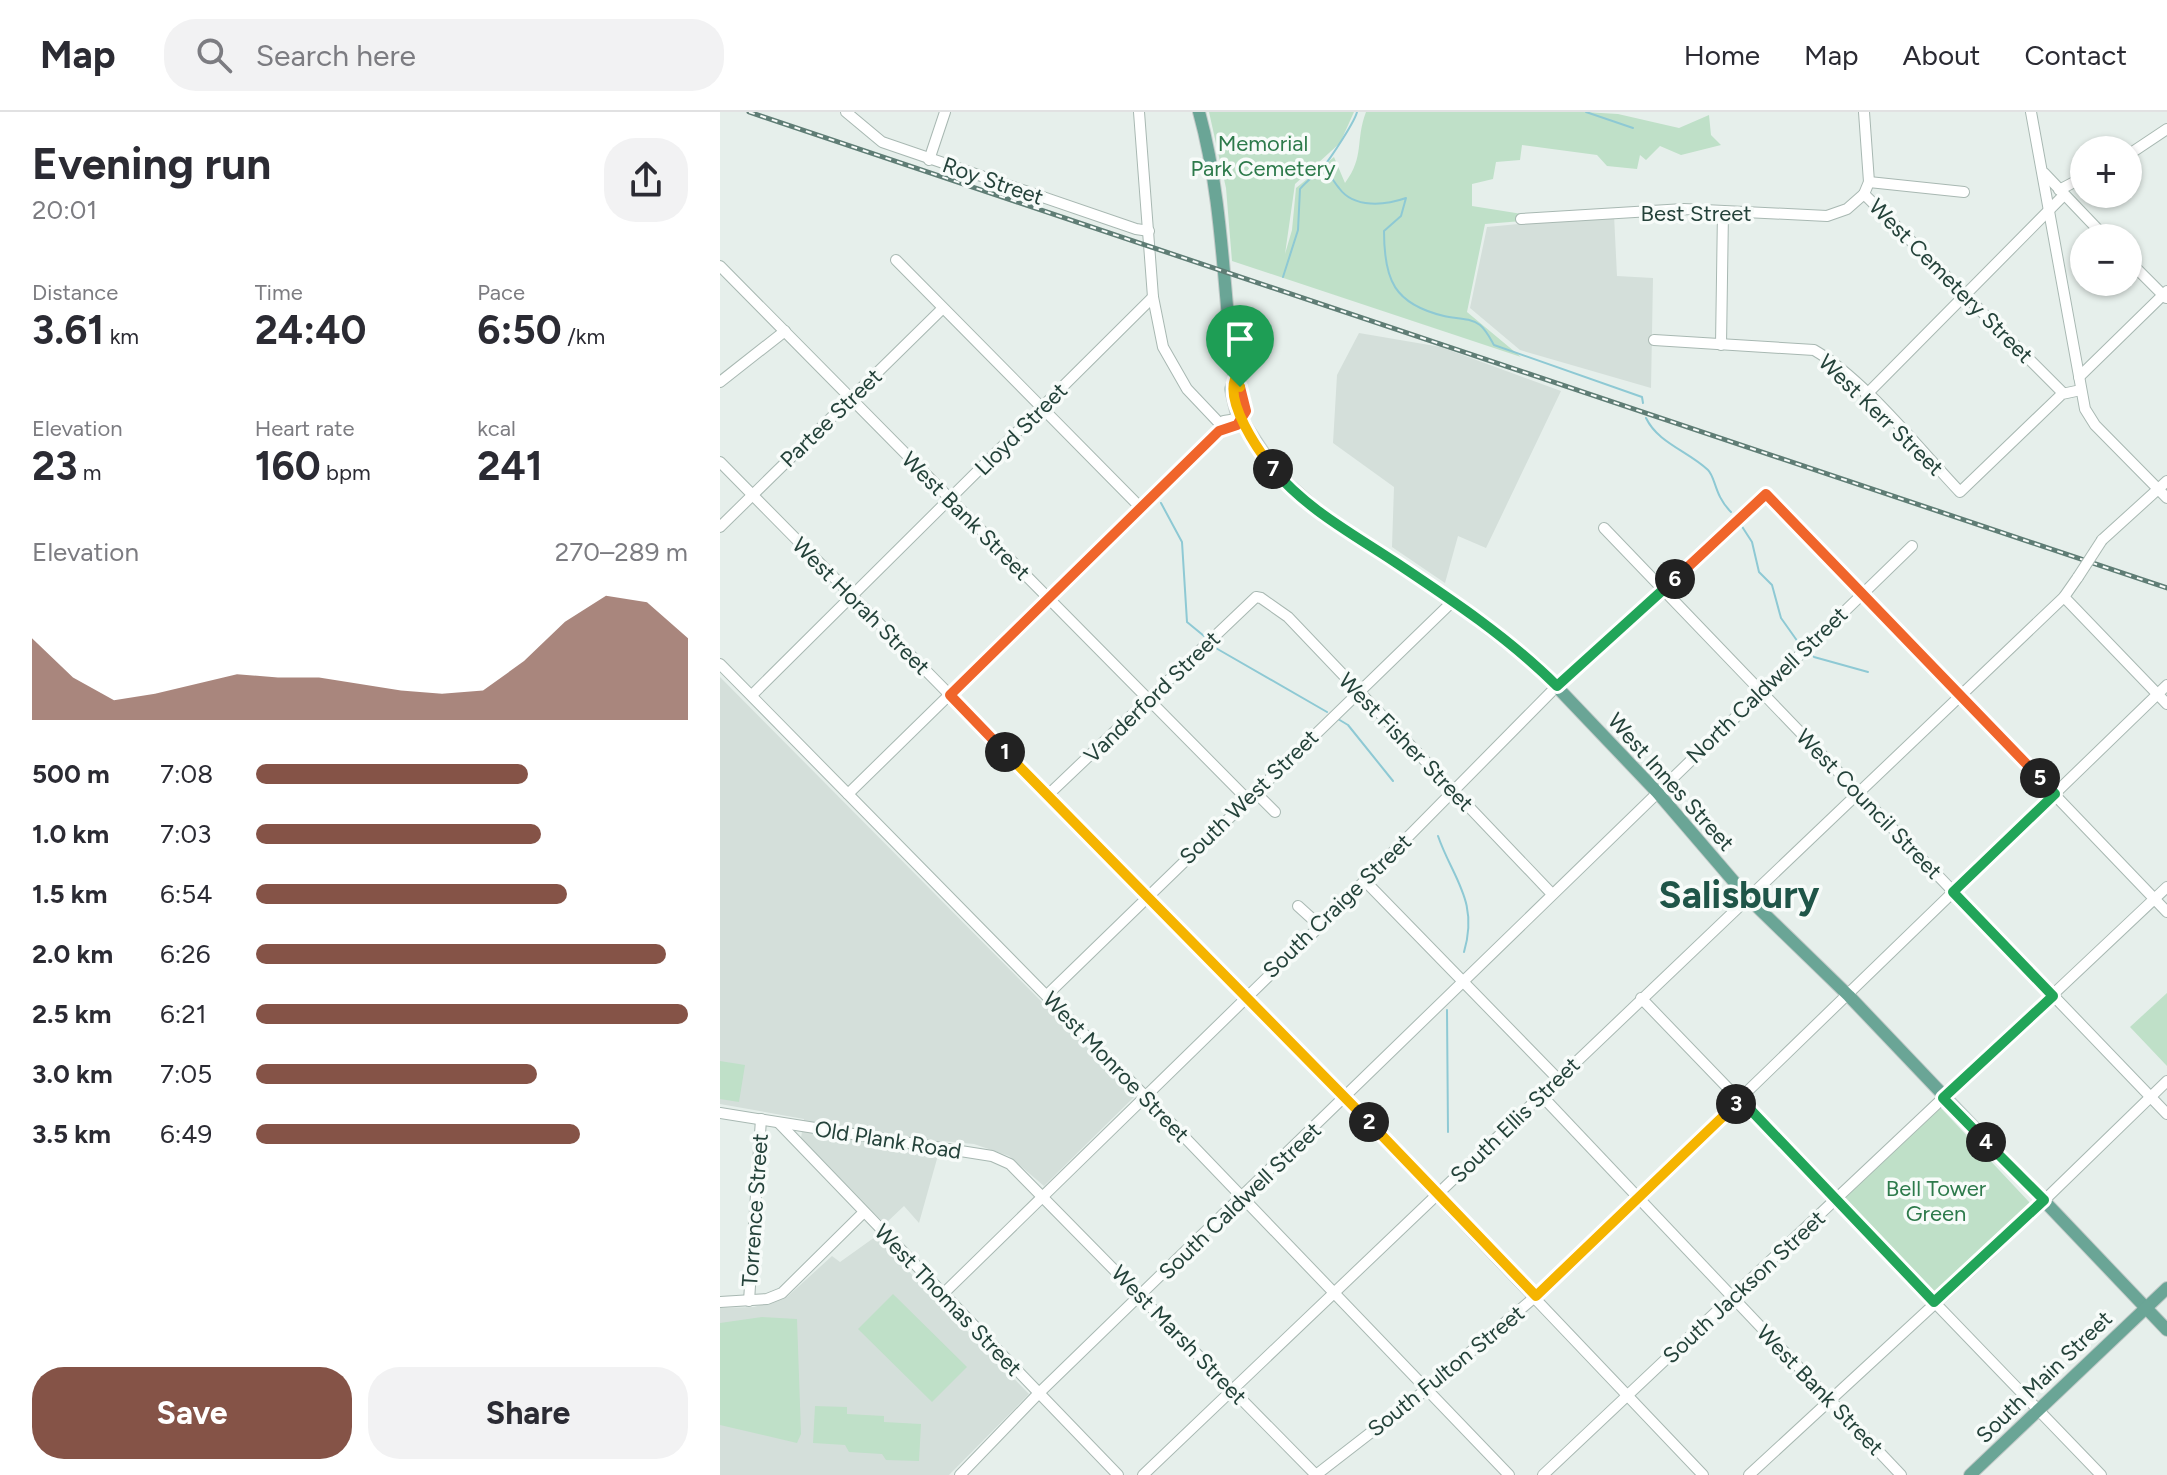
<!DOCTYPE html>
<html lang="en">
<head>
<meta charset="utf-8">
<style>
	body { margin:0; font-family:Figtree,sans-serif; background:#f2f2f3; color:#2b2b33; height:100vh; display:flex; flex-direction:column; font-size:30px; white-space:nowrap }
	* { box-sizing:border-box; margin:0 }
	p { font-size:26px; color:#7c7c81 }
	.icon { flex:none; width:44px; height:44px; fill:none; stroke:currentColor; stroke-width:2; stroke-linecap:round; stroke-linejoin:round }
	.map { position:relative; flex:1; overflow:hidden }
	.details { display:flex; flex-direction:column; background:#fff; width:720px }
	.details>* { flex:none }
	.fabs { position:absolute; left:1350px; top:24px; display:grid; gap:16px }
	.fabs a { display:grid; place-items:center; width:72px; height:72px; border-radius:50%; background:#fff; box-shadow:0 2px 6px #0004; font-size:40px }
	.pin { position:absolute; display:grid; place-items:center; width:68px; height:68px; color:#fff; margin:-82px -34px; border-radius:50% 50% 50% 0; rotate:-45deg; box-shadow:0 0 8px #0007 }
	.pin .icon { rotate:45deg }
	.km { position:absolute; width:40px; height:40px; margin:-20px; border-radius:50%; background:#222; color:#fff; font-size:22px; line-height:40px; text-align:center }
	.round { display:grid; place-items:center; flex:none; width:84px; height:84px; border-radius:32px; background:#f2f2f3 }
	.head { display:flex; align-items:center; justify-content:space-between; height:136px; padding:0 32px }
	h1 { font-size:44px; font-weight:700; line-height:60px }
	.figures { display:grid; grid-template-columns:repeat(3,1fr); gap:12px; height:136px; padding:8px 32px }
	.figures div { display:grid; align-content:center }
	.figures b { font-size:40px; font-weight:700 }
	.figures small { font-size:22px; font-weight:400 }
	.figures p { font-size:22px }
	.chart { height:224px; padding:16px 32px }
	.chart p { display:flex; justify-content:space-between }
	.chart svg { width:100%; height:144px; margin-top:8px; fill:#855347; opacity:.7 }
	.primary-button { display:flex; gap:16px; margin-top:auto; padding:16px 32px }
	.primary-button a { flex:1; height:92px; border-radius:32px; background:#855347; color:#fff; font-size:32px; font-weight:700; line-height:92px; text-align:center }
	.primary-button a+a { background:#f2f2f3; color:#2b2b33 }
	ul { padding:0 32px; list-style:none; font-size:26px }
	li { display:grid; grid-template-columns:128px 96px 1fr; align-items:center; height:60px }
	li i { height:20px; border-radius:10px; background:#855347 }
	header { display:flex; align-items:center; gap:48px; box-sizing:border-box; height:112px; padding:0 40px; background:#fff; border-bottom:2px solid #e1e1e2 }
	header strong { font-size:38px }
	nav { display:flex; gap:44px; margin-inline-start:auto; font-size:28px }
	.search { width:560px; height:72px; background:#f2f2f3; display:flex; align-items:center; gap:20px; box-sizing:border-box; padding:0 28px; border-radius:32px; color:#7c7c81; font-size:30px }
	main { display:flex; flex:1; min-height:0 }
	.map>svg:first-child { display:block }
	.built { fill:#d4dfda }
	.green { fill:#bfe0c8 }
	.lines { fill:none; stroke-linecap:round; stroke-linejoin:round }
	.stream { stroke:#8ec9d4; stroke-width:2 }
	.minor-casing { stroke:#a8b8b2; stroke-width:12 }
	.major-casing { stroke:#c2cac8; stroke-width:14 }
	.minor { stroke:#fff; stroke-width:10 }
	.major { stroke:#6aa596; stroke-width:12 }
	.rail-casing { stroke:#5f7d75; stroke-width:5 }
	.rail { stroke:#f7fbf9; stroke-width:2; stroke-dasharray:6; stroke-linecap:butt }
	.minor-bridge-casing { stroke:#a8b8b2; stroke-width:12; stroke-linecap:butt }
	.minor-bridge { stroke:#fff; stroke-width:10 }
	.split-1-casing { stroke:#fff; stroke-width:16 }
	.split-2-casing { stroke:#fff; stroke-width:16 }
	.split-3-casing { stroke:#fff; stroke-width:16 }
	.split-4-casing { stroke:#fff; stroke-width:16 }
	.split-5-casing { stroke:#fff; stroke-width:16 }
	.split-6-casing { stroke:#fff; stroke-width:16 }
	.split-7-casing { stroke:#fff; stroke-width:16 }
	.split-8-casing { stroke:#fff; stroke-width:16 }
	.split-1 { stroke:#f0652b; stroke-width:10 }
	.split-2 { stroke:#f5b400; stroke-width:10 }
	.split-3 { stroke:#f5b400; stroke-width:10 }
	.split-4 { stroke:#22a559; stroke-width:10 }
	.split-5 { stroke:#22a559; stroke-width:10 }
	.split-6 { stroke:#f0652b; stroke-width:10 }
	.split-7 { stroke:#22a559; stroke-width:10 }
	.split-8 { stroke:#f5b400; stroke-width:10 }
	.labels { text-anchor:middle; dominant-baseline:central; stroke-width:7; stroke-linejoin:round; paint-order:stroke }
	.park-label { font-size:22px; fill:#2d7a4b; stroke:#f7fbf9 }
	.street-label { font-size:22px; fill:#24423a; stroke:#f7fbf9 }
	.town-label { font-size:38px; font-weight:bold; fill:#1f5548; stroke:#f7fbf9 }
</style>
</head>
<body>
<header>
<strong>Map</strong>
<div class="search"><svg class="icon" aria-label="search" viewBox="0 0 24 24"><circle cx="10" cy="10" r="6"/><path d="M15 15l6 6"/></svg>Search here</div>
<nav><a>Home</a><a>Map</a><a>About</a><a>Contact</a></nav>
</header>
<main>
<section class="details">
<div class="head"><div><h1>Evening run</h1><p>20:01</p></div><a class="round"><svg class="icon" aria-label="share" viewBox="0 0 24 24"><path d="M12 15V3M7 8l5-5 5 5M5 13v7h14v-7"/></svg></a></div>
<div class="figures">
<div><p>Distance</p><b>3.61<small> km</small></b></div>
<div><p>Time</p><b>24:40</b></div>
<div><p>Pace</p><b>6:50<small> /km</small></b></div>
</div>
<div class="figures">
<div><p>Elevation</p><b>23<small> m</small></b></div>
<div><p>Heart rate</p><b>160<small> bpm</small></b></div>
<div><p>kcal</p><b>241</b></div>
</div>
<div class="chart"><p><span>Elevation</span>270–289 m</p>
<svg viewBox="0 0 160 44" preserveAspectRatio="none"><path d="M0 44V19L10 31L20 38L30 36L40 33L50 30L60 31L70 31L80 33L90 35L100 36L110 35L120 26L130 14L140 6L150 8L160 19V44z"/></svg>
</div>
<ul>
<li><b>500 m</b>7:08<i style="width:63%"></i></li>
<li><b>1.0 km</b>7:03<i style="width:66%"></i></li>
<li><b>1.5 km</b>6:54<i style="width:72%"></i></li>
<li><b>2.0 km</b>6:26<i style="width:95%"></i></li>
<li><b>2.5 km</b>6:21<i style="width:100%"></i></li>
<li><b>3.0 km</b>7:05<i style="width:65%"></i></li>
<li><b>3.5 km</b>6:49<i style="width:75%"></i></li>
</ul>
<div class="primary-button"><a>Save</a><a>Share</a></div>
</section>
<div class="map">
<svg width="1447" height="1363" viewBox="0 0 1447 1363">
	<rect width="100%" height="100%" fill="#e6efeb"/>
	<g class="built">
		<path d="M894 103 897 164 933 166 931 276 800 238 750 196 767 115Z"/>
		<path d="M639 221 721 235 841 279 766 436 738 424 725 471 672 435 674 375 613 331 617 263Z"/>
		<path d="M0 565 415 984 324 1074 289 1044 254 1032 222 1029 199 1111 184 1094 165 1112 81 1026 84 1007 0 992Z"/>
		<path d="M155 1125 309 1282 229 1363H0V1196L34 1195 67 1185 112 1144 120 1150Z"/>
	</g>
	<g class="green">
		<path d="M489 0H634L620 31 575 72 565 142 572 118 576 76 614 45 625 71C645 44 635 29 646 0H864L898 2 959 16 989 3 991 23 1001 33 961 43 940 34 926 48 920 43 917 57 887 54 877 43 802 33 800 48 776 50 773 67 752 72V94L802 102V109L765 112 747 200 801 245 512 149 506 76Z"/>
		<path d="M1447 881V954L1410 915Z"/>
		<path d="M0 949 25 953 19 990 0 987Z"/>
		<path d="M1220 995 1310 1091 1303 1105H1296L1259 1141 1263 1143 1246 1152 1216 1183 1122 1086Z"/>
		<path d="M173 1182 247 1255 212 1290 138 1217Z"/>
		<path d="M42 1205 77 1207 81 1322 77 1331 0 1313V1211Z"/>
		<path d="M95 1294 127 1295V1302L164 1304V1310L201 1312 199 1349 166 1348 162 1342 129 1340 125 1333 93 1331Z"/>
	</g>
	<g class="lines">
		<g class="stream">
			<path d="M866 0 913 16"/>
			<path d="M603 55C610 62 613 69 619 76 634 97 666 93 686 86L681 104 664 119C664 168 674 192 724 204 736 207 749 205 760 213 766 218 770 226 774 233L922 285 923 291"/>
			<path d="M563 165 578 118 580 77C587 68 596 63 603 55 611 46 635 9 637 0"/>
			<path d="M926 306C938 331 968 339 988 358 996 366 994 383 1011 400"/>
			<path d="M441 391 462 430 467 510 484 524"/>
			<path d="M1021 413 1032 430 1039 460 1052 473 1061 506 1078 530"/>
			<path d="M494 535 607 600"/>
			<path d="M1090 540 1094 545 1148 560"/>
			<path d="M618 607 628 613 673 669"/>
			<path d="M718 724C733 767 759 789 744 840"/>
			<path d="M727 898 728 1020"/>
		</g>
		<defs>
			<g id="minor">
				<path d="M126 0 162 30 416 117 429 119"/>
				<path d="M419 0 433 185 443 235 467 277 503 315"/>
				<path d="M1144 0 1149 70 1144 82 1343 281"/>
				<path d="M1311 0 1365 297 1375 313 1447 386"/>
				<path d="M1408 43 1447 17"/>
				<path d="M209 48 225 0"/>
				<path d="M1324 61 1386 126"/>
				<path d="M1149 70 1244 80"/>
				<path d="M1339 78 1364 65"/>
				<path d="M801 107 964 97 1107 104 1127 97 1144 82"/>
				<path d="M176 148 422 397"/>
				<path d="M1408 148 1446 186"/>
				<path d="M0 154 528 688"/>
				<path d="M934 228 1094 238C1144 267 1199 337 1240 380L1342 282 1361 278"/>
				<path d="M1001 233 1003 99"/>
				<path d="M1359 265 1447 179"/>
				<path d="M0 270 65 219"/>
				<path d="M1146 283 1344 83"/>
				<path d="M0 350 530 887 983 1363"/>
				<path d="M0 415 222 197"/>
				<path d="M884 416 1447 1002"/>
				<path d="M1382 428 1447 369"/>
				<path d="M1344 485 1447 592"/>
				<path d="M0 552 425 984 789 1363"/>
				<path d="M32 583 433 185"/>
				<path d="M535 680 555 700"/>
				<path d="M128 682 503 315 504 309 523 306"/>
				<path d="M328 683 536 485 541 486 568 505 832 782"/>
				<path d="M645 769 838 967"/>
				<path d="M578 794 600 814"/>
				<path d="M327 883 733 489"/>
				<path d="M921 886 1381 1363"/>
				<path d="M821 983 1181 1363"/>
				<path d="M0 1001 272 1044 290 1052 596 1363"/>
				<path d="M59 1011 398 1363"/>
				<path d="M224 1181 600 814 837 574 1046 382 1447 800"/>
				<path d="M29 1189 41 1007"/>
				<path d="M0 1190 47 1187 62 1181 144 1100"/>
				<path d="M240 1363 318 1282 1192 434"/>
				<path d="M423 1363 1344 485 1358 465"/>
				<path d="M596 1363 707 1277 816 1184 1447 573"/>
				<path d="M823 1363 1447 775"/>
				<path d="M1029 1363 1272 1139 1447 969"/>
			</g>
			<g id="major">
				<path d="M479 0C502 83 503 170 513 255 515 273 530 287 523 306"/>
				<path d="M515 267 511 277 516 299 558 363 605 405 733 489 816 553 937 680 1028 786 1129 884 1447 1218"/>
				<path d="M1250 1363 1447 1176"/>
			</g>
		</defs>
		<use href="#minor" class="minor-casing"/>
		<use href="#major" class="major-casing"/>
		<use href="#minor" class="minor"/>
		<use href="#major" class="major"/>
		<defs>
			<path id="rail" d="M29 0 1447 476"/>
		</defs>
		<use href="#rail" class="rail-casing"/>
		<use href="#rail" class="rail"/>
		<defs>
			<path id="minor-bridge" d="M1358 465 1382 428"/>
		</defs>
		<use href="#minor-bridge" class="minor-bridge-casing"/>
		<use href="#minor-bridge" class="minor-bridge"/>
	</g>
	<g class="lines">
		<defs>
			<path id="split-1" d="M285 640 230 583 499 319 517 313 526 299 520 275"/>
			<path id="split-2" d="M285 640 649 1010"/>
			<path id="split-3" d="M649 1010 816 1184 1016 992"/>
			<path id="split-4" d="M1016 992 1020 988 1025 992 1214 1190 1324 1088 1266 1030"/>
			<path id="split-5" d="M1266 1030 1223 986 1333 884 1233 780 1335 682 1320 666"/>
			<path id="split-6" d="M955 467 1046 382 1320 666"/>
			<path id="split-7" d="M553 357C586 397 633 422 675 450 732 488 789 526 837 574L955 467"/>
			<path id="split-8" d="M520 275 515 267C506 291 537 337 553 357"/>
		</defs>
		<use href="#split-1" class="split-1-casing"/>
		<use href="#split-2" class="split-2-casing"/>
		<use href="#split-3" class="split-3-casing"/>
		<use href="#split-4" class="split-4-casing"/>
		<use href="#split-5" class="split-5-casing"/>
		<use href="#split-6" class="split-6-casing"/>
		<use href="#split-7" class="split-7-casing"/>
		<use href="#split-8" class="split-8-casing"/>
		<use href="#split-1" class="split-1"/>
		<use href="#split-2" class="split-2"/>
		<use href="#split-3" class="split-3"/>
		<use href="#split-4" class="split-4"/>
		<use href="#split-5" class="split-5"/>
		<use href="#split-6" class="split-6"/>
		<use href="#split-7" class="split-7"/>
		<use href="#split-8" class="split-8"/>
	</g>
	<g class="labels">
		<g class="park-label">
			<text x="543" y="31">Memorial<tspan x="543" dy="25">Park Cemetery</tspan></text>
			<text x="1216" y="1076">Bell Tower<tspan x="1216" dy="25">Green</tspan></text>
		</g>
		<g class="street-label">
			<text transform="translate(273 69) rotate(19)">Roy Street</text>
			<text x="976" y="101">Best Street</text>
			<text transform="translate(1231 169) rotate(45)">West Cemetery Street</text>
			<text transform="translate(1161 303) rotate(44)">West Kerr Street</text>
			<text transform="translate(111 306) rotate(-44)">Partee Street</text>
			<text transform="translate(301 317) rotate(-45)">Lloyd Street</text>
			<text transform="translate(246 404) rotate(45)">West Bank Street</text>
			<text transform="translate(141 494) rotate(45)">West Horah Street</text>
			<text transform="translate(1047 573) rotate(-44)">North Caldwell Street</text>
			<text transform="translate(432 585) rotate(-44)">Vanderford Street</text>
			<text transform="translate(686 630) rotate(46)">West Fisher Street</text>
			<text transform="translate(951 670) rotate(48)">West Innes Street</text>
			<text transform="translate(529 685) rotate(-44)">South West Street</text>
			<text transform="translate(1149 692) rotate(46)">West Council Street</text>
			<text transform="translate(617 794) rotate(-44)">South Craige Street</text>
			<text transform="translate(396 955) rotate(46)">West Monroe Street</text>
			<text transform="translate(795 1008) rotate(-44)">South Ellis Street</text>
			<text transform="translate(168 1028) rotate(9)">Old Plank Road</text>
			<text transform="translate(520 1089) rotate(-44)">South Caldwell Street</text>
			<text transform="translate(35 1098) rotate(-86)">Torrence Street</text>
			<text transform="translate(1024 1175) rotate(-43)">South Jackson Street</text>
			<text transform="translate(228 1188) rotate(46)">West Thomas Street</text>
			<text transform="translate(459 1223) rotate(46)">West Marsh Street</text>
			<text transform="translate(726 1259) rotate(-39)">South Fulton Street</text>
			<text transform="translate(1324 1265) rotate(-44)">South Main Street</text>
			<text transform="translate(1100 1278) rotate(46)">West Bank Street</text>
		</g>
		<g class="town-label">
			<text x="1019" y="783">Salisbury</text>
		</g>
	</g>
</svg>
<div class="fabs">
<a>+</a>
<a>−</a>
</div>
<div class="pin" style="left:520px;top:275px;background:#1e9e55"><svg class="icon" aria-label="arrive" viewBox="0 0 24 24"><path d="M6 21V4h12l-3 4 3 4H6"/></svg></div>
<b class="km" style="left:285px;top:640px">1</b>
<b class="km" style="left:649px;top:1010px">2</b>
<b class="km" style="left:1016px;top:992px">3</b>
<b class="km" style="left:1266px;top:1030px">4</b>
<b class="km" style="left:1320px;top:666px">5</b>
<b class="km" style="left:955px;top:467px">6</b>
<b class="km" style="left:553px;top:357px">7</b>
</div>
</main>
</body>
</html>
